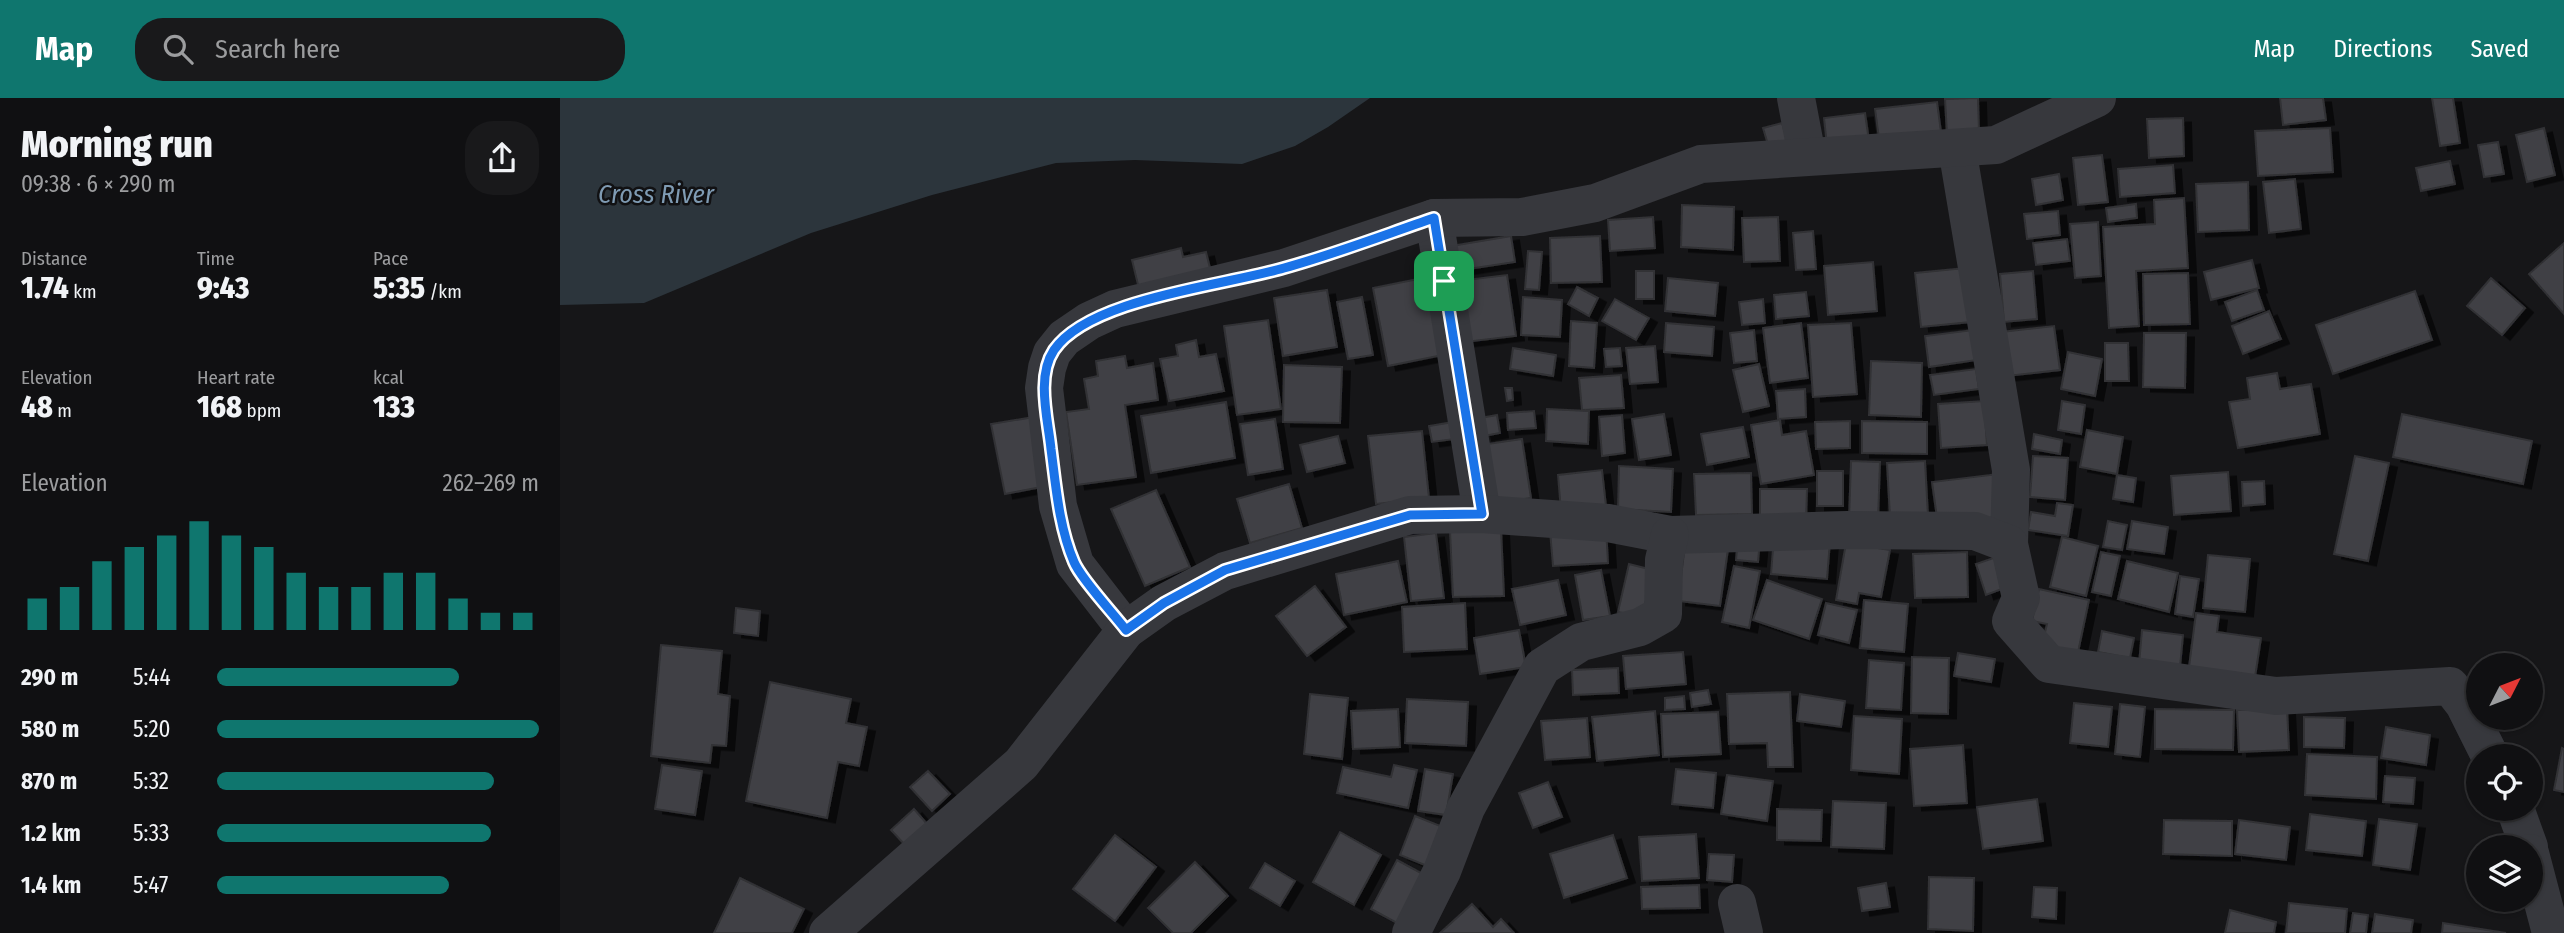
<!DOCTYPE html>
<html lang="en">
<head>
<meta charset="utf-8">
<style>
	body { margin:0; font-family:"Fira Sans Condensed",sans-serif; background:#19191b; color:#f1f3f6; height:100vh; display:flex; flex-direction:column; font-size:26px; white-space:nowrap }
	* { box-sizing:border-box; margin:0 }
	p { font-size:23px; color:#9c9d9f }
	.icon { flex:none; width:38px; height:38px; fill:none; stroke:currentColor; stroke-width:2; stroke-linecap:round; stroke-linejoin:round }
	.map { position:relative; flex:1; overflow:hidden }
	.panel { display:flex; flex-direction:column; background:#101012; width:560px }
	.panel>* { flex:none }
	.needle { width:46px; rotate:48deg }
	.buttons { position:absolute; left:1906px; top:555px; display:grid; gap:14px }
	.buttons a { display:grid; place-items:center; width:77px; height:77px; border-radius:50%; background:#101012; box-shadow:0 2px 5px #0004,0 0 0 2px #303032; font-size:35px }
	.pin { position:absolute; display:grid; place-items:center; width:60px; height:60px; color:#fff; margin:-30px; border-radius:14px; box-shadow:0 4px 10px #0006 }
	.round { display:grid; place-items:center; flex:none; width:74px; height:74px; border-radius:28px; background:#19191b }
	.headline { display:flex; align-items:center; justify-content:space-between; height:119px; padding:0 21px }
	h1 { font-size:38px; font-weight:800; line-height:52px }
	.figures { display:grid; grid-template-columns:repeat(3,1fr); gap:10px; height:119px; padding:7px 21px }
	.figures div { display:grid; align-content:center }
	.figures b { font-size:30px; font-weight:800 }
	.figures small { font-size:19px; font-weight:400 }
	.figures p { font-size:19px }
	.chart { height:196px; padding:14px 21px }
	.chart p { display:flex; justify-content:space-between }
	.chart svg { width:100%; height:126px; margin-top:7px; stroke:#0f766e; stroke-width:6 }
	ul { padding:0 21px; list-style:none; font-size:23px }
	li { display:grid; grid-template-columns:112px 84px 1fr; align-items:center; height:52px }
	li i { height:18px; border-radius:9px; background:#0f766e }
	header { display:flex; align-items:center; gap:42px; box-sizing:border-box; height:98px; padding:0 35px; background:#0f766e; color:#fff }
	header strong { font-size:33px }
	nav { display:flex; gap:38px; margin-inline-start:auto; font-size:24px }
	.search { width:490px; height:63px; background:#19191b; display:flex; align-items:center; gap:18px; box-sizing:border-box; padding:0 24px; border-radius:28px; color:#9c9d9f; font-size:26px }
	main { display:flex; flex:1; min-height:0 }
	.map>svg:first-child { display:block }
	.water { fill:#2c353c }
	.building { fill:#404145; stroke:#303034; stroke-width:2; filter:url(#shadow) }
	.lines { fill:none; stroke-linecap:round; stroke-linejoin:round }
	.minor { stroke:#37383d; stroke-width:38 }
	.route-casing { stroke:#fff; stroke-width:14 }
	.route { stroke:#1a73e8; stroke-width:9 }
	.labels { text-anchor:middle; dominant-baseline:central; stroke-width:5; stroke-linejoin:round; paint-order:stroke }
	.water-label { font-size:26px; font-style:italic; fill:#7f9bb3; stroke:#111113 }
</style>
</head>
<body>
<header>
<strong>Map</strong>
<div class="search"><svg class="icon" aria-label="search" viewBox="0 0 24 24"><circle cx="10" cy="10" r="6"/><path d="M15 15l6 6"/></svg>Search here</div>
<nav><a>Map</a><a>Directions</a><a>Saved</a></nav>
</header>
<main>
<section class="panel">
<div class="headline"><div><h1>Morning run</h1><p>09:38 · 6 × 290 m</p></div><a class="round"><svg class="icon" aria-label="share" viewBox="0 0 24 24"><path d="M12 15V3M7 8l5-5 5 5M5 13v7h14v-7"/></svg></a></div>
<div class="figures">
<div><p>Distance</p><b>1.74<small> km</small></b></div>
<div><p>Time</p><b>9:43</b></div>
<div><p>Pace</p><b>5:35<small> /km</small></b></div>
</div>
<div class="figures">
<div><p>Elevation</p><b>48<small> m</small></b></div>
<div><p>Heart rate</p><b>168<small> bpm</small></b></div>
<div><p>kcal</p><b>133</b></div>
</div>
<div class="chart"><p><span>Elevation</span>262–269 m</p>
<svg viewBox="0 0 160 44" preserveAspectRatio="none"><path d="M5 44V33M15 44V29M25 44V20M35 44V15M45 44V11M55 44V6M65 44V11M75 44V15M85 44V24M95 44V29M105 44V29M115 44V24M125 44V24M135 44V33M145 44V38M155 44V38"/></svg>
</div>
<ul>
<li><b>290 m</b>5:44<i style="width:75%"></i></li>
<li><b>580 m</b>5:20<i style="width:100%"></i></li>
<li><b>870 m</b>5:32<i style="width:86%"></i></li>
<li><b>1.2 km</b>5:33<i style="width:85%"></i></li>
<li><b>1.4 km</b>5:47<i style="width:72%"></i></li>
</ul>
</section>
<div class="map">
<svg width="2004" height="835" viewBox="0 0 2004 835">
	<defs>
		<filter id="shadow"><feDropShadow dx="8" dy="4.5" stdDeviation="0" flood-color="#0009"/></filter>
	</defs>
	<rect width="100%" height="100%" fill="#161618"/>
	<path class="water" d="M0 0H810L768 29 735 48 682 66 575 62 496 65 372 97 251 135 84 205 0 207Z"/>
	<g class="building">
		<path d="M1418 0 1419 35 1387 37 1385 1Z"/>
		<path d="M1720 0H1763L1766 22 1723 27Z"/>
		<path d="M1872 0H1893L1900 45 1880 48Z"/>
		<path d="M1377 4 1381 34 1319 41 1315 11Z"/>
		<path d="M1305 15 1309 43 1267 48 1264 20Z"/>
		<path d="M1623 20 1624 58 1589 60 1587 21Z"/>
		<path d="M1222 25 1228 45 1209 50 1203 30Z"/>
		<path d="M1770 30 1773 74 1698 78 1695 33Z"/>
		<path d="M1984 30 1995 77 1967 84 1956 37Z"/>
		<path d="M1938 44 1944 76 1924 79 1918 47Z"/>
		<path d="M1542 57 1548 104 1518 107 1513 60Z"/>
		<path d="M1890 63 1895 86 1861 93 1856 70Z"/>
		<path d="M1613 67 1615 95 1560 99 1558 71Z"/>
		<path d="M1499 76 1503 102 1476 107 1472 81Z"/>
		<path d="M1735 81 1741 131 1709 135 1703 84Z"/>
		<path d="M1688 84 1689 132 1638 134 1636 86Z"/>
		<path d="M1624 100 1628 170 1576 173 1579 228 1549 230 1543 129 1595 126 1594 102Z"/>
		<path d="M1576 106 1577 120 1548 124 1546 110Z"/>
		<path d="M1122 107 1174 109 1173 152 1121 149Z"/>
		<path d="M1498 113 1500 137 1467 141 1464 116Z"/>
		<path d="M1093 119 1095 150 1050 153 1048 122Z"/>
		<path d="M1218 119 1220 163 1184 164 1182 120Z"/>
		<path d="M1538 124 1541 178 1515 180 1510 126Z"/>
		<path d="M1253 133 1256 171 1236 172 1233 135Z"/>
		<path d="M951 138 955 164 895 173 891 148Z"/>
		<path d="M1040 138 1042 184 991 185 990 140Z"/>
		<path d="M1507 141 1510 163 1476 167 1473 145Z"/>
		<path d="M2004 145V216L1969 176Z"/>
		<path d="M621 150 623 159 646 154 652 178 580 195 572 162Z"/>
		<path d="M968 153 982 154 979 192 965 191Z"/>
		<path d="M1692 162 1699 190 1651 202 1644 174Z"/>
		<path d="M1313 164 1317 213 1268 217 1264 168Z"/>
		<path d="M1405 170 1411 224 1361 229 1355 175Z"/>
		<rect x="1076" y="173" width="18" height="28"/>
		<path d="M1473 173 1477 221 1444 224 1440 176Z"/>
		<path d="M1628 175 1630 226 1584 227 1583 176Z"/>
		<path d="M947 177 956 238 905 244 897 183Z"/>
		<path d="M873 178 888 256 828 268 813 190Z"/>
		<path d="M1108 180 1158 185 1155 218 1105 213Z"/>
		<path d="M1931 180 1965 210 1942 237 1907 208Z"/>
		<path d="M1017 189 1038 200 1029 218 1008 206Z"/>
		<path d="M767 192 777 249 723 258 714 200Z"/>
		<path d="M1697 192 1704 212 1672 223 1665 204Z"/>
		<path d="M1855 193 1872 242 1773 276 1756 227Z"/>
		<path d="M1246 194 1249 218 1216 221 1214 197Z"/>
		<path d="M802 199 813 257 788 261 777 204Z"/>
		<path d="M963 199 1002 202 1000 239 961 237Z"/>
		<path d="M1055 201 1089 220 1076 242 1042 223Z"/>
		<path d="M1203 201 1205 225 1182 227 1179 204Z"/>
		<path d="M1709 213 1721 241 1683 256 1672 228Z"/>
		<path d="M708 222 721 311 677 317 664 228Z"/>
		<path d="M1011 223 1037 225 1034 270 1009 268Z"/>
		<path d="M1106 225 1154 229 1152 258 1104 254Z"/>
		<path d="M1241 225 1248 280 1210 285 1203 230Z"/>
		<path d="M1291 225 1297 296 1253 299 1248 227Z"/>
		<path d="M1494 228 1500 272 1447 278 1441 234Z"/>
		<path d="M1194 232 1197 263 1174 265 1170 235Z"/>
		<path d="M1413 232 1417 262 1369 269 1365 238Z"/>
		<path d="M1584 235H1626L1625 290 1583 289Z"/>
		<path d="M636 242 639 259 656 256 664 293 609 303 600 261 618 258 616 247Z"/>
		<path d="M1545 245H1568L1569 283H1545Z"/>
		<path d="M1095 248 1098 284 1070 286 1066 250Z"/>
		<path d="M953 250 996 257 993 278 950 271Z"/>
		<path d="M1060 250 1062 268 1046 269 1044 251Z"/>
		<path d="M1508 254 1542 261 1535 298 1501 291Z"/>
		<path d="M565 258 567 270 593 265 598 302 565 307 576 379 517 387 506 314 529 311 524 281 538 278 536 263Z"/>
		<path d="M1311 263 1362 265 1361 319 1309 317Z"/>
		<path d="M1199 266 1209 308 1183 314 1173 272Z"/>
		<path d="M724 267 782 269 780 325 723 324Z"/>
		<path d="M1416 271 1419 291 1374 297 1370 277Z"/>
		<path d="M1717 275 1720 291 1751 286 1760 336 1678 350 1669 304 1690 301 1687 280Z"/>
		<path d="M1061 277 1064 310 1022 312 1019 280Z"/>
		<path d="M945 290H952L953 302 947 303Z"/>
		<path d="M1245 291 1246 319 1218 321 1216 293Z"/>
		<path d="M1424 303 1427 347 1381 350 1378 306Z"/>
		<path d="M1502 303 1525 307 1521 336 1498 332Z"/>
		<path d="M666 304 675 360 591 375 581 318Z"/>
		<path d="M987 311 1029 313 1028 346 986 343Z"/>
		<path d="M974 313 976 330 948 332 947 315Z"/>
		<path d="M1104 316 1111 357 1079 362 1072 321Z"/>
		<path d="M1842 316 1972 343 1963 386 1833 359Z"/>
		<path d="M937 317 940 335 924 338 920 320Z"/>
		<path d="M1062 317 1065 355 1042 358 1039 319Z"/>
		<path d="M474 319 487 388 445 396 431 326Z"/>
		<path d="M715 321 723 371 688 377 680 326Z"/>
		<path d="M1220 322 1222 337 1246 333 1254 377 1201 386 1191 327Z"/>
		<path d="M1290 323V350L1256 351 1255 324Z"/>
		<path d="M1302 323 1367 324V356L1302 355Z"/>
		<path d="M893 324 895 341 872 344 869 328Z"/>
		<path d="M1183 329 1189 359 1147 367 1141 336Z"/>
		<path d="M1527 332 1563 339 1557 376 1520 369Z"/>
		<path d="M862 333 869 400 816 406 808 338Z"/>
		<path d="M1474 336 1502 342 1500 356 1472 351Z"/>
		<path d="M778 338 785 365 747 374 740 347Z"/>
		<path d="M962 341 971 400 936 405 927 346Z"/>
		<path d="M1473 358 1508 360 1505 402 1470 399Z"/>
		<path d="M1795 358 1829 365 1808 463 1774 456Z"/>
		<path d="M1291 363 1320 364 1318 423 1289 422Z"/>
		<path d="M1365 363 1368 418 1330 419 1327 365Z"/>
		<path d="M1059 368 1113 371 1111 414 1058 411Z"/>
		<path d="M1042 372 1046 408 1001 413 998 377Z"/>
		<rect x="1257" y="373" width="26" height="35"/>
		<path d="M1668 374 1671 413 1614 417 1611 378Z"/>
		<path d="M1191 375 1192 416 1136 417 1134 376Z"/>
		<path d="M1438 376 1444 418 1378 427 1372 384Z"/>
		<path d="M1557 377 1576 380 1573 404 1553 401Z"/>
		<path d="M1704 383 1705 406 1683 408 1682 384Z"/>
		<path d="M729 386 742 430 690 445 677 401Z"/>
		<path d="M1200 391H1247L1246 425 1200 424Z"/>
		<path d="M596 392 630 469 585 488 551 411Z"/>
		<path d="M1497 405 1513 407 1508 438 1468 432 1471 414 1495 418Z"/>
		<path d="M1548 423 1567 427 1562 452 1543 449Z"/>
		<path d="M1572 423 1608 429 1604 456 1567 451Z"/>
		<path d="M1046 429 1048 465 993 468 990 433Z"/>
		<path d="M941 431 944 498 893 499 890 433Z"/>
		<path d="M876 435 884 500 851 503 844 439Z"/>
		<path d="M1214 438 1270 443 1267 481 1211 476Z"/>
		<path d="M1126 439 1169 444 1160 508 1118 503Z"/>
		<path d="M1502 439 1538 448 1526 498 1490 489Z"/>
		<path d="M1178 440 1200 442 1198 464 1176 462Z"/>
		<path d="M1286 445 1330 452 1321 499 1299 495 1297 506 1276 502Z"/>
		<path d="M1407 454 1408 499 1355 500 1353 456Z"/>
		<path d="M1541 454 1560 458 1551 498 1532 494Z"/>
		<path d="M1648 457 1690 461 1685 514 1643 510Z"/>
		<path d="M1439 458 1450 488 1426 497 1416 466Z"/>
		<path d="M838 463 847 504 784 517 776 476Z"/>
		<path d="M1567 463 1618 475 1609 514 1558 501Z"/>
		<path d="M1069 466 1093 472 1082 519 1058 514Z"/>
		<path d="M1174 468 1200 473 1189 530 1162 524Z"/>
		<path d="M1041 472 1050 518 1023 522 1015 477Z"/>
		<path d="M1620 478 1639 481 1633 519 1615 516Z"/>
		<path d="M998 482 1006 517 960 527 952 491Z"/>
		<path d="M1207 482 1262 501 1249 541 1193 522Z"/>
		<path d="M755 488 786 529 747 558 716 518Z"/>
		<path d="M1479 491 1529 502 1517 559 1481 551 1487 526 1472 523Z"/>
		<path d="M1304 502 1348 506 1344 554 1300 550Z"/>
		<path d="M905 505 907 551 844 554 842 509Z"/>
		<path d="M1266 505 1297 512 1289 545 1258 537Z"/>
		<path d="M176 510 200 513 198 538 174 535Z"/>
		<path d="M1636 515 1659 518 1657 534 1701 540 1695 579 1629 569Z"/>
		<path d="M959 532 966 569 920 576 914 540Z"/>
		<path d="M1582 532 1623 537 1620 569 1579 566Z"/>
		<path d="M1542 533 1574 540 1570 560 1538 554Z"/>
		<path d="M101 547 162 553 158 596 170 598 166 648 152 647 150 665 91 658Z"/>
		<path d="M1123 554 1126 586 1066 591 1063 558Z"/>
		<path d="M1398 555 1435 561 1431 584 1394 578Z"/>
		<path d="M1352 559 1389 560 1388 616 1351 615Z"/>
		<path d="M1309 562 1344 565 1341 612 1306 610Z"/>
		<path d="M1058 570 1059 595 1013 597 1012 572Z"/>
		<path d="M210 584 291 601 286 625 307 629 299 668 278 664 267 720 186 703Z"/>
		<path d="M1148 592 1151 606 1132 609 1130 595Z"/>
		<path d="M1230 594 1233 669H1208L1207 645 1169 646 1167 596Z"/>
		<path d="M750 596 788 600 782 661 744 656Z"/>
		<path d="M1240 596 1285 603 1281 629 1237 623Z"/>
		<path d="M1124 598 1125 611 1105 612V600Z"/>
		<path d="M847 601 908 604 906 648 845 645Z"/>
		<path d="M1514 605 1552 609 1548 649 1510 645Z"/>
		<path d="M1560 606 1585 609 1580 659 1555 656Z"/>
		<path d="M1727 610 1729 652 1679 654 1677 612Z"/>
		<path d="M838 611 840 649 793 651 791 613Z"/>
		<path d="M1595 611 1674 612 1673 652 1595 651Z"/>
		<path d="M1095 613 1099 657 1037 663 1032 619Z"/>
		<path d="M1158 614 1161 656 1103 659 1101 616Z"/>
		<path d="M1294 618 1342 621 1339 676 1291 672Z"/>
		<path d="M1744 619 1785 620 1784 650 1744 649Z"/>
		<path d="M1027 620 1030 659 985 662 981 623Z"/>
		<path d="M1826 629 1870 637 1866 667 1821 660Z"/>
		<path d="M1403 647 1407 705 1354 708 1350 651Z"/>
		<path d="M2002 650 2004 651V694L1994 692Z"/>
		<path d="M1747 656 1817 659 1816 701 1745 697Z"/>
		<path d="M102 667 142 673 135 717 95 711Z"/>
		<path d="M834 667 857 672 848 710 777 695 783 669 831 679Z"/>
		<path d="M865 671 893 676 886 717 858 713Z"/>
		<path d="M1116 671 1156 675 1153 710 1112 706Z"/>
		<path d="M368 673 390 696 372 713 350 689Z"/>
		<path d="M1167 677 1213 683 1207 723 1161 716Z"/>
		<path d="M1825 678 1855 680 1853 706 1823 704Z"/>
		<path d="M988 684 1002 719 973 730 959 695Z"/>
		<path d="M1477 701 1483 743 1423 751 1417 709Z"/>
		<path d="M1273 703 1326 705 1324 751 1271 749Z"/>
		<path d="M354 711 368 727 346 748 331 732Z"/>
		<path d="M1217 711 1262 712 1261 743 1217 742Z"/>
		<path d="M1750 716 1806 723 1802 758 1746 752Z"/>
		<path d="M855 718 888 731 872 770 840 757Z"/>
		<path d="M1819 721 1857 726 1850 772 1813 767Z"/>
		<path d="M1604 722 1672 723V758L1603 756Z"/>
		<path d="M1679 722 1730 729 1726 762 1675 756Z"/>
		<path d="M780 734 821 757 794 807 753 784Z"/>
		<path d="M1136 736 1139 780 1082 783 1079 739Z"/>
		<path d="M555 737 596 769 555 823 513 791Z"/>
		<path d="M1053 737 1067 780 1004 800 990 756Z"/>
		<path d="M1149 756 1174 757 1172 784 1147 782Z"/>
		<path d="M837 762 874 782 848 831 811 811Z"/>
		<path d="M635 764 668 798 631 835H613L588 810Z"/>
		<path d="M705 765 735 783 720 808 690 790Z"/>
		<path d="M1369 779 1414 780 1413 833 1368 831Z"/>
		<path d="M180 780 244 811 232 835H154Z"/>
		<path d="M1326 785 1330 809 1302 813 1298 790Z"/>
		<path d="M1139 787 1140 810 1082 811 1081 789Z"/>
		<path d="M1474 789 1497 790 1496 821 1472 819Z"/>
		<path d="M1729 805 1787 811 1785 835H1726Z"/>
		<path d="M912 806 933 829 941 821 954 835H880Z"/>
		<path d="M1670 812 1716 824 1714 835H1665Z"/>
		<path d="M1793 815 1808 817 1806 835H1790Z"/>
		<path d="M1815 816 1853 822 1851 835H1812Z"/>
		<path d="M1883 825 1946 835H1882Z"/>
	</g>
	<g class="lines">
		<g class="minor">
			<path d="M1236 0 1247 58"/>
			<path d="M1397 50 1451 372 1449 446"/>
			<path d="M874 120 922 416"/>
			<path d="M566 532 515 466 498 408 484 290 487 270 492 255 504 240 529 223 555 211 724 170 874 120 962 119 1035 105 1141 66 1436 47 1537 0"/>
			<path d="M1955 710 1969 749"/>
			<path d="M1970 755 1991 835"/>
			<path d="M1177 805 1184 835"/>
			<path d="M268 835 461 666 566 532 604 505 665 473 850 417 922 416 1048 425 1110 437 1287 432 1415 433 1449 446 1461 500 1451 523 1489 566 1716 598 1890 588 1904 606 1930 658"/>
			<path d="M851 835 882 773 906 710 982 569 1021 544 1080 529 1103 516 1104 462 1110 437"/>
		</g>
	</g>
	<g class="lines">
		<defs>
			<path id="route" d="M874 120 922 416 850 417 665 472 604 505 566 532C553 515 521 481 514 464 499 429 496 389 491 351 488 321 476 279 494 252 530 200 663 188 724 170 775 156 824 137 874 120Z"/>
		</defs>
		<use href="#route" class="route-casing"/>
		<use href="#route" class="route"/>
	</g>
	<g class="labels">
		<g class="water-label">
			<text x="96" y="96">Cross River</text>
		</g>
	</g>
</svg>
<div class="buttons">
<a><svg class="needle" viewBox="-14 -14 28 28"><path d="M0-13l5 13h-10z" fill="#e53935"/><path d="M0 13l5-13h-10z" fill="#9c9d9f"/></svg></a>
<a><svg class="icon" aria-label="locate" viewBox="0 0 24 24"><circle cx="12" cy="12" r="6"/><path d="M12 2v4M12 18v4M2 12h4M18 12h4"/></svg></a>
<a><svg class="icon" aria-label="layers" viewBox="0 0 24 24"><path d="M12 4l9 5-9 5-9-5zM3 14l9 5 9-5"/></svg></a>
</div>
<div class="pin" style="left:884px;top:183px;background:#1e9e55"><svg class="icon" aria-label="arrive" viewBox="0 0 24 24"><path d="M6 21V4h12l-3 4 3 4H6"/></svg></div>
</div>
</main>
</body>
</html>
